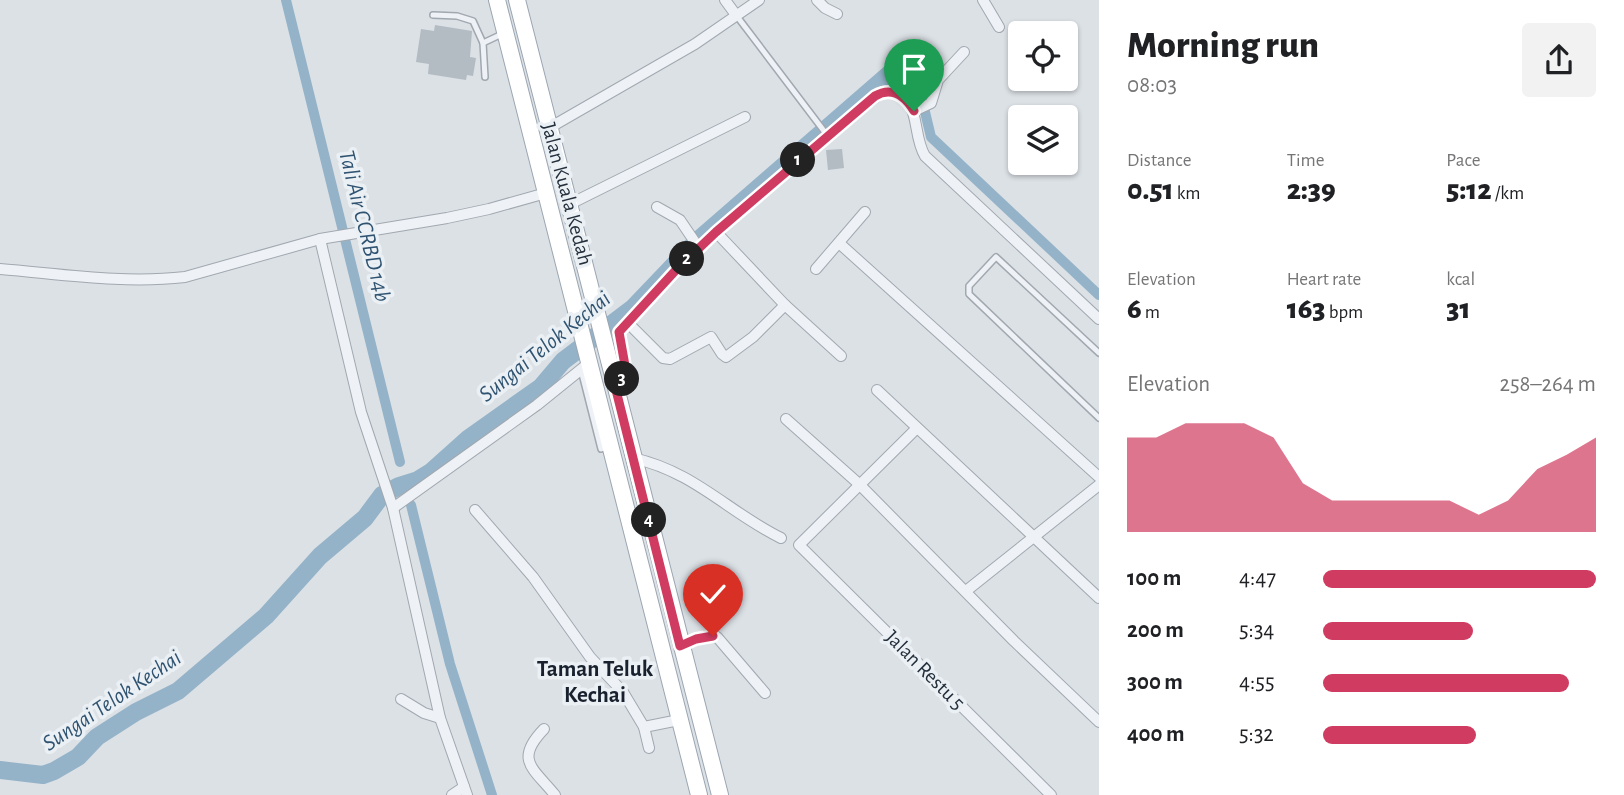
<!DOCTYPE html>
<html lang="en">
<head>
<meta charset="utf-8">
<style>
	body { margin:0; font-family:"Alegreya Sans",sans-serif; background:#f2f2f2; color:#202124; height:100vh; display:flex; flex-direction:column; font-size:26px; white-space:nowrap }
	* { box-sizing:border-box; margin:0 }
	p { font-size:23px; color:#757577 }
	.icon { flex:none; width:38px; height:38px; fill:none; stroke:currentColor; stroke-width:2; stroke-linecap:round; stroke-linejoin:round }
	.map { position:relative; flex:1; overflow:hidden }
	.sheet { display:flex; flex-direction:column; background:#fff; width:525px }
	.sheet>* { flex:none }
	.buttons { position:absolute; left:1008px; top:21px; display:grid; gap:14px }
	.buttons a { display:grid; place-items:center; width:70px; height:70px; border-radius:7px; background:#fff; box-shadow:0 2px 5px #0004; font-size:35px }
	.pin { position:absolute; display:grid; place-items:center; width:60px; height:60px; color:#fff; margin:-72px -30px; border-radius:50% 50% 50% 0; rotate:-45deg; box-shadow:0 0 7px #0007 }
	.pin .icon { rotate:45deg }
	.km { position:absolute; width:35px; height:35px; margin:-18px; border-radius:50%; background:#222; color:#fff; font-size:19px; line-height:35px; text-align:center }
	.round { display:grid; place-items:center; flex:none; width:74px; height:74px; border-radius:7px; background:#f2f2f2 }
	.headline { display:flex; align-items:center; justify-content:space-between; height:119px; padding:0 28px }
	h1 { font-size:38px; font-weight:800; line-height:52px }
	.stats { display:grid; grid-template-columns:repeat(3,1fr); gap:10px; height:119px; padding:7px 28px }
	.stats div { display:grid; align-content:center }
	.stats b { font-size:30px; font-weight:800 }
	.stats small { font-size:19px; font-weight:400 }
	.stats p { font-size:19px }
	.chart { height:196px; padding:14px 28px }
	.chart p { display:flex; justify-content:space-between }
	.chart svg { width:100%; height:126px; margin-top:7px; fill:#d03c61; opacity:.7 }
	ul { padding:0 28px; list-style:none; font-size:23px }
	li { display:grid; grid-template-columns:112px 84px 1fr; align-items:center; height:52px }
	li i { height:18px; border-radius:9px; background:#d03c61 }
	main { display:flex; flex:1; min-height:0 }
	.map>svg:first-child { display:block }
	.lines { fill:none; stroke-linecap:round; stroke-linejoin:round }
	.canal { stroke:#95b3c8; stroke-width:10 }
	.river { stroke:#95b3c8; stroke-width:18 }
	.building { fill:#b3bbc3 }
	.service-casing { stroke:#a1a8b0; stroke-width:8 }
	.minor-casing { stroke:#a1a8b0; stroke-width:12 }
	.primary-casing { stroke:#9ba6b2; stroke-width:18 }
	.service { stroke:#eef1f5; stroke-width:5 }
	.minor { stroke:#eef1f5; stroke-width:10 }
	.primary { stroke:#fff; stroke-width:16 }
	.route-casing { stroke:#fff; stroke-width:14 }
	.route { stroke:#d03c61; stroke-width:9 }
	.labels { text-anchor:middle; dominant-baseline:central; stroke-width:7; stroke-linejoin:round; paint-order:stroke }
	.street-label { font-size:21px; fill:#25303d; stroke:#ebf0f4 }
	.water-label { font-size:23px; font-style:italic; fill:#2f5371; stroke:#ebf0f4 }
	.neighbourhood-label { font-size:23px; font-weight:bold; fill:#18212d; stroke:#ebf0f4 }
</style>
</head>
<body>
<main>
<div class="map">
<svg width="1099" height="795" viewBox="0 0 1099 795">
	<rect width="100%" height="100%" fill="#dce1e6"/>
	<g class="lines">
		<g class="canal">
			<path d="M286 0 400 462"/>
			<path d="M902 63 905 64 920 91 931 137 1099 295"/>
			<path d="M411 505 450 664 492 795"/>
		</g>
		<path class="river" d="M0 770 43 775 54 771 78 757 97 737 136 712 178 691 266 616 320 556 365 518 382 495 399 486 418 480 431 472 469 438 541 387 563 361 633 308 696 242 902 63"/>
	</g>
	<g class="building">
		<path d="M435 25 472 31 470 57 476 58 473 76 467 75 466 80 428 74 429 64 416 62 421 29 434 31Z"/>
		<path d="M842 149 844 168 828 170 826 150Z"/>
	</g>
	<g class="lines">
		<defs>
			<g id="service">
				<path d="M433 15 457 16 473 21 483 43 485 77"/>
				<path d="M736 15 827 135"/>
				<path d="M483 43 502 34"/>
				<path d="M1099 353 996 257 969 286V294L1099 418"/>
				<path d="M581 370 601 449 607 447"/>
			</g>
			<g id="minor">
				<path d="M725 0 736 15"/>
				<path d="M817 0 825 8 837 14"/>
				<path d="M983 0 999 27"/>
				<path d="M914 111 931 103 938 80 964 52"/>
				<path d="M549 128 695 44 759 0"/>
				<path d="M570 204 745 117"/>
				<path d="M657 207 680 220 699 248"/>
				<path d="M716 232 785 305 841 356"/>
				<path d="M320 239 361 412 393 508 440 718 467 795"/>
				<path d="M839 243 1099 477"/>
				<path d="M0 269C62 274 123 284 185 277L320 239 447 218 489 209 546 193"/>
				<path d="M816 269 865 212"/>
				<path d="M627 322 663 358 670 359 711 337 722 354 726 357 753 337 785 305"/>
				<path d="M615 386 626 371 618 334 620 329 666 280 716 232 827 135 883 91C924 91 910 132 925 156L1099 319"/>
				<path d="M877 390 1099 598"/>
				<path d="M786 419 859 484 1014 641 1099 722"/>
				<path d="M917 428 799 545 1051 795"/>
				<path d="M633 458C695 472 728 512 781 538"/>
				<path d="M393 508 537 405 589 363"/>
				<path d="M475 510 533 577 590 657 623 692 644 727 649 748"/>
				<path d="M966 591 1099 485"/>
				<path d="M680 646 706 636 717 637 765 693"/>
				<path d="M401 699 424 713 440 718"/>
				<path d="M644 727 679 720"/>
				<path d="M544 729C514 760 533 768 555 795"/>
				<path d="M452 795 464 787"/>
			</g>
			<g id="primary">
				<path d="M497 0 699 795"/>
				<path d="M517 0C586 265 651 530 720 795"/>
			</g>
		</defs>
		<use href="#service" class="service-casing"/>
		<use href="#minor" class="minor-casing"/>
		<use href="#primary" class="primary-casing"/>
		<use href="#service" class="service"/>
		<use href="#minor" class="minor"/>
		<use href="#primary" class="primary"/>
	</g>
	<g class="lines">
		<defs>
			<path id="route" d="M713 636 696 639 680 646 615 386 626 371 619 332 676 270 716 232 875 96C892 86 905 96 914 111"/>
		</defs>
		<use href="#route" class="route-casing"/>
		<use href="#route" class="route"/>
	</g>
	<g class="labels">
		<g class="street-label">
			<text transform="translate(567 194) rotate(75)">Jalan Kuala Kedah</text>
			<text transform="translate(925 670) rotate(45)">Jalan Restu 5</text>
		</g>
		<g class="water-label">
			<text transform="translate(364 226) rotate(76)">Tali Air CCRBD 14b</text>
			<text transform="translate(545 347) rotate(-39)">Sungai Telok Kechai</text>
			<text transform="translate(112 701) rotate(-34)">Sungai Telok Kechai</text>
		</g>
		<g class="neighbourhood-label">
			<text x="595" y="669">Taman Teluk<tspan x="595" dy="26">Kechai</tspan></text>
		</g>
	</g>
</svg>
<div class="buttons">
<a><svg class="icon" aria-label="locate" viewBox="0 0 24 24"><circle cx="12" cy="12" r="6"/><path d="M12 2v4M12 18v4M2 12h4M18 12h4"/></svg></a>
<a><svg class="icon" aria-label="layers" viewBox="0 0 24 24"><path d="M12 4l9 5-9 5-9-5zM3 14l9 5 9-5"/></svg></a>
</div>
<div class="pin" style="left:914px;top:111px;background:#1e9e55"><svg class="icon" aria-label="arrive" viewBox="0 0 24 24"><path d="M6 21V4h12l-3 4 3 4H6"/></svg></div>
<div class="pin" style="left:713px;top:636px;background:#d93025"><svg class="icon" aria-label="check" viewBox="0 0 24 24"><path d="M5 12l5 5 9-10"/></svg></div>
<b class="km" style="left:798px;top:160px">1</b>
<b class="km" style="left:687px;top:259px">2</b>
<b class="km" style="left:622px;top:379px">3</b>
<b class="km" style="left:649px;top:520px">4</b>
</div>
<section class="sheet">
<div class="headline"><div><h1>Morning run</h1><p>08:03</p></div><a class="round"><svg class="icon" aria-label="share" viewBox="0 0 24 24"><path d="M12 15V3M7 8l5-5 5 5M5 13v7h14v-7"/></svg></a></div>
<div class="stats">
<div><p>Distance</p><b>0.51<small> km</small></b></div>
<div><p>Time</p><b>2:39</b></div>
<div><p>Pace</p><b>5:12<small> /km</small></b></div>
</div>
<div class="stats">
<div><p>Elevation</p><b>6<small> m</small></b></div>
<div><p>Heart rate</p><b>163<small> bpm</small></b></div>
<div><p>kcal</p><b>31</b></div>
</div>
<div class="chart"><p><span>Elevation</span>258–264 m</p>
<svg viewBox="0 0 160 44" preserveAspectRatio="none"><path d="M0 44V11L10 11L20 6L30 6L40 6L50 11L60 27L70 33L80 33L90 33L100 33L110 33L120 38L130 33L140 22L150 17L160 11V44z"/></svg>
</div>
<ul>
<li><b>100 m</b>4:47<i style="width:100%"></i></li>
<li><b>200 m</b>5:34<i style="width:55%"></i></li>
<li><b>300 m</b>4:55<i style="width:90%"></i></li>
<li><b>400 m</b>5:32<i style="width:56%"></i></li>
</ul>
</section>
</main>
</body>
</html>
